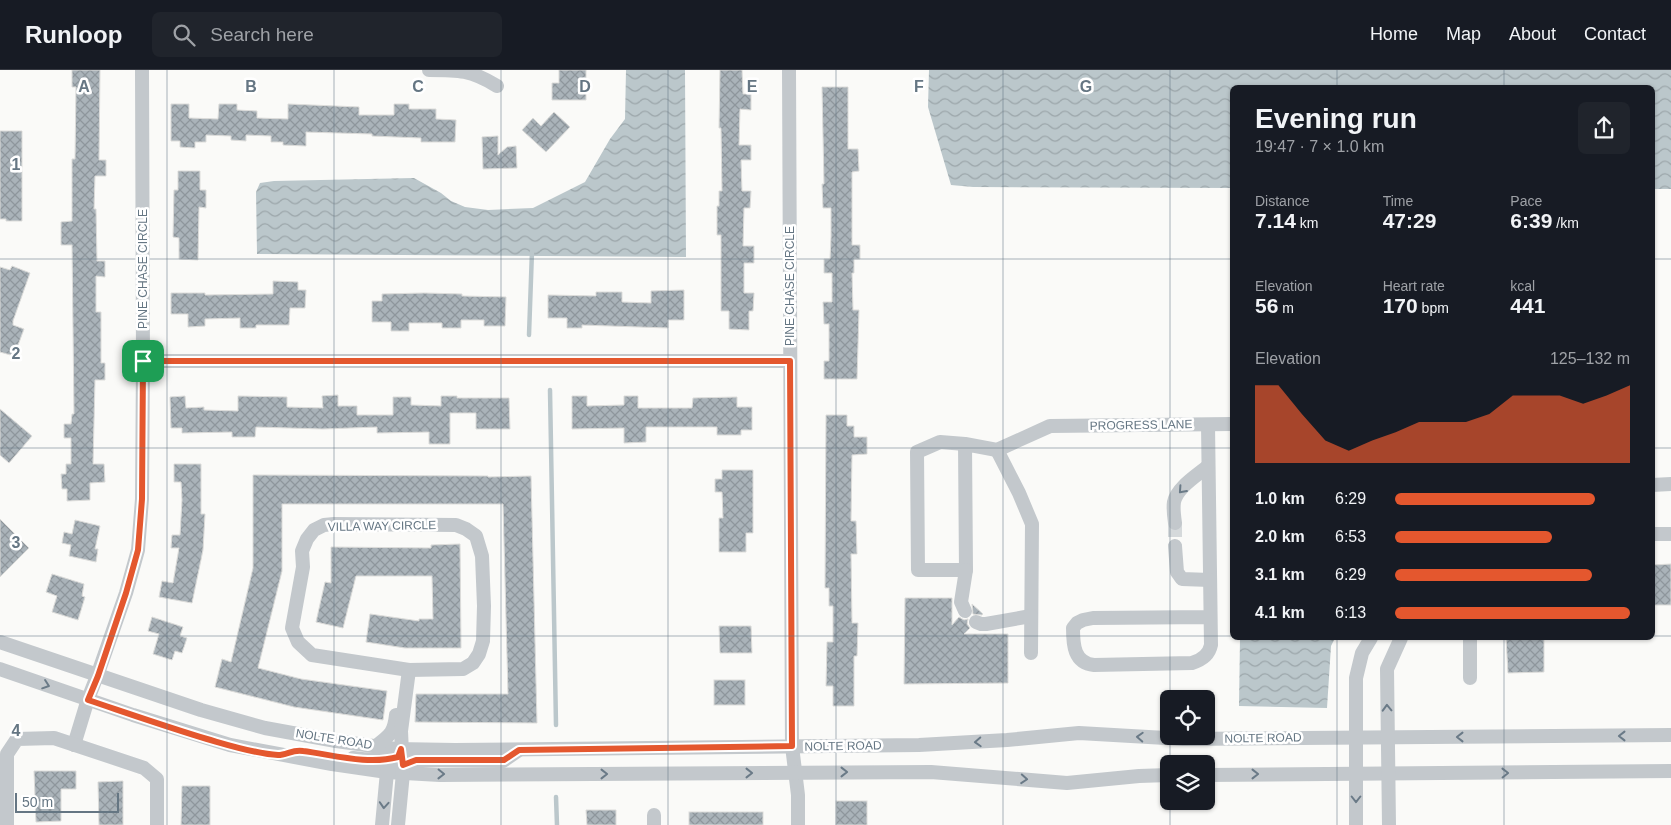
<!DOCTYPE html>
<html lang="en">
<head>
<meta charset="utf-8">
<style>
	body { margin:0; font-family:Helvetica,sans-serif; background:#20242c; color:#f1f3f6; height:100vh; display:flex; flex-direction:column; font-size:19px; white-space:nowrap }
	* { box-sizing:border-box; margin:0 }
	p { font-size:16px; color:#9ea1a6 }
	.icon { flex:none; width:28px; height:28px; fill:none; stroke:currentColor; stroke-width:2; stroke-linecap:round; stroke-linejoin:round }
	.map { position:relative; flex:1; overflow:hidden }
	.details { position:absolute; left:1230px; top:15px; width:425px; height:555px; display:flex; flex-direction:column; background:#171b24; border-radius:8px; box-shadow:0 1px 4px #0004 }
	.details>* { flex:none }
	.fabs { position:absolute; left:1160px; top:620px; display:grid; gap:10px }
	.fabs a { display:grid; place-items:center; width:55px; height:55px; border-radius:8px; background:#171b24; box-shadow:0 1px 4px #0004; font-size:25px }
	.scale { position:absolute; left:15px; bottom:12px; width:104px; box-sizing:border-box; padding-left:5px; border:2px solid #657683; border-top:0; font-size:14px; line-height:18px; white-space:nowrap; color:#657683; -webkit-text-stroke:4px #fff; paint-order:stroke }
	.pin { position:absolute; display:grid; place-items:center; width:42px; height:42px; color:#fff; margin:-21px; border-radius:10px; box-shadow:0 2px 8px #0006 }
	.round { display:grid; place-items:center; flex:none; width:52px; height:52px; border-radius:8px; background:#20242c }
	.summary { display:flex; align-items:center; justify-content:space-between; height:85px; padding:0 25px }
	h1 { font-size:28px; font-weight:600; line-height:38px }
	.metrics { display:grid; grid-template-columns:repeat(3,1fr); gap:8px; height:85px; padding:5px 25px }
	.metrics div { display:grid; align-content:center }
	.metrics b { font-size:21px; font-weight:600 }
	.metrics small { font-size:14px; font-weight:400 }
	.metrics p { font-size:14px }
	.chart { height:140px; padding:10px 25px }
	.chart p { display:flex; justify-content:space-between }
	.chart svg { width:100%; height:90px; margin-top:5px; fill:#e4572e; opacity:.7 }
	ul { padding:0 25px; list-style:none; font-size:16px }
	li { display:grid; grid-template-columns:80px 60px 1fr; align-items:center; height:38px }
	li i { height:12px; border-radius:6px; background:#e4572e }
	header { display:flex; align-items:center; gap:30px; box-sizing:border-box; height:70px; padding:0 25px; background:#171b24; border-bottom:1px solid #363941 }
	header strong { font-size:24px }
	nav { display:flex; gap:28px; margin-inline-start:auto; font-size:18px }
	.search { width:350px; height:45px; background:#20242c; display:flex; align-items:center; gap:12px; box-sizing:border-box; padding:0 18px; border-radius:8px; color:#9ea1a6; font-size:19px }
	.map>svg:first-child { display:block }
	.water { fill:url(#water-waves) }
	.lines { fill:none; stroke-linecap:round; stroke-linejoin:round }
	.stream { stroke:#bbc7cb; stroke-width:4.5 }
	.building { fill:url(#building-cross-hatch); stroke:#dcdcda }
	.minor-tunnel { stroke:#d5d9db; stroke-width:14; stroke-dasharray:14 7; stroke-linecap:butt }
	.minor { stroke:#c3c8cc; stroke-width:14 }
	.oneway { stroke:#6a7a87 }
	.route-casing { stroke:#fff; stroke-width:10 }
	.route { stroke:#e4572e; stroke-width:6 }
	.grid { fill:none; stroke:#657683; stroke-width:1; stroke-opacity:0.55 }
	.labels { text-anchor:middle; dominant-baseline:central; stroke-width:5; stroke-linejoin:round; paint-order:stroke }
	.street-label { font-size:12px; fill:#657683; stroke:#fff }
	.grid-label { font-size:16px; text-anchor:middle; font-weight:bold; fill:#657683; stroke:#fff; stroke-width:5; stroke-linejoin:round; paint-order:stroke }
</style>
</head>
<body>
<header>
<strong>Runloop</strong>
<div class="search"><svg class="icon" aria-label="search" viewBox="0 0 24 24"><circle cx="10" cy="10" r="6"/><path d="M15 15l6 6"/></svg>Search here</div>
<nav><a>Home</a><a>Map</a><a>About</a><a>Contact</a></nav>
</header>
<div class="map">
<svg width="1671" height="755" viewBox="0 0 1671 755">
	<defs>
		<pattern id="water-waves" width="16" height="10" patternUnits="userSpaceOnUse" patternTransform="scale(1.25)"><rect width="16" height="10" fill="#bbc7cb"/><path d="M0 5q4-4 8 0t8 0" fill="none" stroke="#9ca6aa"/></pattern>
		<pattern id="building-cross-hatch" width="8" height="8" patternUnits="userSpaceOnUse" patternTransform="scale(1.25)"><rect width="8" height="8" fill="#aab3b9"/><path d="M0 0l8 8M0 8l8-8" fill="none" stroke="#8e969c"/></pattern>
	</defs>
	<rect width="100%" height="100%" fill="#fafaf8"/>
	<g class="water">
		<path d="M626 0H685L686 187 257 184 256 122 260 113 274 111 414 108 441 123 451 131 465 137 488 140 533 138 585 112 610 69 625 49Z"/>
		<path d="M929 0H1671V119H1653L1652 18H1232V118L973 117 951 115 928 37Z"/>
		<path d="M1240 568H1335L1331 576 1327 638 1239 636Z"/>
	</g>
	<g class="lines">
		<g class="stream">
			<path d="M529 265 532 181"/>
			<path d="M550 320 556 655"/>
			<path d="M556 727 557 755"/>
		</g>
	</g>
	<g class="building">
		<path d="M72 0H100L99 90H106V106H95L94 139H96L97 191H105V207L96 206V242H101V293H105V310H95L93 394H104L105 412 90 413V430L67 431V419H62L61 404H66V394H71V368H64V354H71L72 344H74L72 175H61V152L72 151V89H75L76 17H72Z"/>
		<path d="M559 0H586V30H552V13H559Z"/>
		<path d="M720 0H742L743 24H751V40L740 39 739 75H751V90H741L742 121H751L750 138H744L743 176H754V193H744V223H754L753 241H749V260L729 259V241H721V165H717V136H719V121H722L721 58H719Z"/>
		<path d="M822 17H848V79H858L859 101 852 102V175H860V189H854V203H852L853 240H859L857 309H824V291H829V254H824L823 232H832V203H824V189H830L831 167V138H823L822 114H824Z"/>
		<path d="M171 34H189V48L218 49 219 34H237V40L257 41V48L288 49V34L359 37V45H394V34H409V39H436V49L456 50 455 72H421V68L372 66V64L306 62V76L283 75V72H271V66L246 65V71L231 70V66L206 65V72H195V78L180 77V71H171Z"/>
		<path d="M554 42 570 57 546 82 522 60 533 48 541 56Z"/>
		<path d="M0 61H22V151H6V149H0Z"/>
		<path d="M498 66V85L507 77 516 76 517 98 483 99 482 67Z"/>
		<path d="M178 101H200V120H206V138L199 137 198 190 179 189V168L173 167 174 120H178Z"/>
		<path d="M12 196 30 203 13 251V255L24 259 14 286 0 282V197L10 200Z"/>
		<path d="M273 211 298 212V220H306L305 238H290L289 255H256V258H240V248L205 249V256L188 257V244H171V223H205V225L273 224Z"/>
		<path d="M684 220V250H668V258L582 255V258H567V248H548V225L596 226V222H622V232L651 233V221Z"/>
		<path d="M424 223 462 224V226L506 227 505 256H484V250H461V258H442V253H409V261H391V252H372V231H382V224Z"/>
		<path d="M338 325V336H357V345H393V327H411V335L441 336V326H457V328H509L510 359H476V343H450V374H429V362L377 363V357L323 359 256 357 255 367H232V362L182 363V358H171L170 327 185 326 186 338 204 337V340L238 341V326L287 327V337L323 338 322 326Z"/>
		<path d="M572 326H587V336L624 335V326H638V338H692L693 328 737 327V337H752V360H741V365H717V357H646V372L624 373V358L572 359Z"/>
		<path d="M0 339 32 366 9 393 0 385Z"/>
		<path d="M826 345H847V356H854V367H867V384L852 385 851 451H856L857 484H851L852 553H858L857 586H854V636H833V616H826L827 572H833V536H829V518H825Z"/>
		<path d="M174 394H201V444H205L203 480 192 533 159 527 162 511 173 513 179 478H171L172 465H180L182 430 181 412H174Z"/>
		<path d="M722 400H753V463H746V482H719V448H723L722 422H715V409H722Z"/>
		<path d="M253 405 488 406V407L531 406 537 653 415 652 416 624H508L503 434H282V501L258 598 301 609 387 621 383 650 294 637 215 617 222 589 231 592 253 498Z"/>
		<path d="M0 449 29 478 0 507Z"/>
		<path d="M75 450 100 456 95 479H98L96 492 69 486 71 475 62 473 64 462 72 464Z"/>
		<path d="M460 474 461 578H405L366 572 370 544 419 551V549H433L432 506H356L343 558 316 552 325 512 331 513V477L431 478V475Z"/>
		<path d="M1671 494V535H1652V495Z"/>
		<path d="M52 504 84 514 82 526 85 527 78 550 52 542 57 526 46 522Z"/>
		<path d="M905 528H952V555L959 547 964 550 968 549 967 554 970 558 964 564H1008V613L904 614Z"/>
		<path d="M972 534 983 544 982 545 973 544Z"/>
		<path d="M152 547 183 557 180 566 187 568 182 583 175 581 172 590 153 584 159 564 148 561Z"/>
		<path d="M719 556H751L752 583H720Z"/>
		<path d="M1506 568H1544V602L1508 603Z"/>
		<rect x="714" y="610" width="31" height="25"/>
		<path d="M34 701H76V719H61V751L36 752Z"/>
		<path d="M123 711V755H99L98 712Z"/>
		<path d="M182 716H210V755H181Z"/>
		<rect x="836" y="731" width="31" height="24"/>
		<path d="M586 740H616V755H587Z"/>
		<rect x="689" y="742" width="74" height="13"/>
	</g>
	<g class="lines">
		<path class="minor-tunnel" d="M1175 453V476"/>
		<g class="minor">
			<path d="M429 0C459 0 471 0 497 16"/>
			<path d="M789 0 792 676 798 725V755"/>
			<path d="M143 291H790"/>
			<path d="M1208 355 1211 575C1209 585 1202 590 1192 593L1094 595C1074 593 1073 575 1073 558L1077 553 1083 550 1093 548 1210 547"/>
			<path d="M965 374 966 500H918L917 382 940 372 965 374 997 380 1050 356 1232 354"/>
			<path d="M997 380 1019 423 1032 454 1031 583"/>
			<path d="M1652 415 1671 414"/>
			<path d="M1175 453C1174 446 1173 438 1174 432 1177 417 1198 405 1208 396"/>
			<path d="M334 454 456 455 466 459 476 466 482 486 484 536 483 571 479 584 473 593 463 599 409 600 312 585 298 572 292 558 303 497 302 481 307 469 314 460 324 455Z"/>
			<path d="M1652 464H1671"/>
			<path d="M1175 476 1177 502 1182 509 1210 510"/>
			<path d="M965 541 961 532 966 500"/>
			<path d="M976 552 981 554H986L1031 546"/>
			<path d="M0 572 201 640 265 658 336 671 396 679 455 680 919 675 1007 670 1079 663 1183 669 1671 665"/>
			<path d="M0 599 133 645 230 675 332 694 387 702 440 705 931 702 1067 713 1139 706 1169 705"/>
			<path d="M1470 608V568"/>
			<path d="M74 675 88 629 97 606 126 523 138 480 142 429 143 291 142 0"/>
			<path d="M376 676C390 665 394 663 396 645"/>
			<path d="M353 688C368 690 382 691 398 687L401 679"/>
			<path d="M1206 705 1671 701"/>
			<path d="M654 745V755"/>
			<path d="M7 755V684L17 669 54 668 144 698 157 709V755"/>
			<path d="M382 755 387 702 416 690 503 691 519 680"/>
			<path d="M398 755 403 703 401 661 409 600"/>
			<path d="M1356 755V608L1362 583 1371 568"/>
			<path d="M1389 755 1387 599 1401 568"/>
		</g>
	</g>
	<defs><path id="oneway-chevron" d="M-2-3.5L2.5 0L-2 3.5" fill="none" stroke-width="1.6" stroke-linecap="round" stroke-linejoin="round" transform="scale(1.25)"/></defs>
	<g class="oneway">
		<use href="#oneway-chevron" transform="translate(1182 420) rotate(132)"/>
		<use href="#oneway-chevron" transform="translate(46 615) rotate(19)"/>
		<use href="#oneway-chevron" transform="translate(1387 638) rotate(-92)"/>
		<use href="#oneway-chevron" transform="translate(1622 666) rotate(180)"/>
		<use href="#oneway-chevron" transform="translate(1140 667) rotate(-177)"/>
		<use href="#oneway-chevron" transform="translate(1460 667) rotate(180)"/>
		<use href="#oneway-chevron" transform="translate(978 672) rotate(177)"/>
		<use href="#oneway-chevron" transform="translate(844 702)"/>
		<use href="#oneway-chevron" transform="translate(749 703)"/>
		<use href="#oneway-chevron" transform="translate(1505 703) rotate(-1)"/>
		<use href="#oneway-chevron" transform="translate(441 704) rotate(1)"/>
		<use href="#oneway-chevron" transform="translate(604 704)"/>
		<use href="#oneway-chevron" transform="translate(1255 704)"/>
		<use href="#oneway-chevron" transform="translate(1024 709) rotate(4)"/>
		<use href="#oneway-chevron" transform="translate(1356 729) rotate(90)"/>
		<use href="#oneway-chevron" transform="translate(384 735) rotate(94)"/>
	</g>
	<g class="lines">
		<defs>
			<path id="route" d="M143 291H790L792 676 519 680 504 690H416L403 695 401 679 398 687C368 695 334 685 303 681 293 679 287 685 278 685 256 684 228 675 207 669 167 657 127 643 88 630L98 606 126 523 138 480 142 429Z"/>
		</defs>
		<use href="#route" class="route-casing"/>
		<use href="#route" class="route"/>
	</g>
	<path class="grid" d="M167 0V755M334 0V755M501 0V755M668 0V755M836 0V755M1003 0V755M1170 0V629M1337 0V18M1504 0V18M0 189H1232M1652 189H1671M0 378H1232M1652 378H1671M0 566H1232M1652 566H1671M1337 568V755M1504 568V755M1170 666V694M1170 731V755"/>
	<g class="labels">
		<g class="street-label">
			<text transform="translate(143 199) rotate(-90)">PINE CHASE CIRCLE</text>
			<text transform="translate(790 216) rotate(-90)">PINE CHASE CIRCLE</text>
			<text transform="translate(1141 355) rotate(-1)">PROGRESS LANE</text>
			<text transform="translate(382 456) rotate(-1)">VILLA WAY CIRCLE</text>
			<text transform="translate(1263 668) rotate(-1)">NOLTE ROAD</text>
			<text transform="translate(334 669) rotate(9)">NOLTE ROAD</text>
			<text transform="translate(843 676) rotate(-1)">NOLTE ROAD</text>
		</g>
	</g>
	<g class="grid-label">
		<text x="84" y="22">A</text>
		<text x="251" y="22">B</text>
		<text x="418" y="22">C</text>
		<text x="585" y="22">D</text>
		<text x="752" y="22">E</text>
		<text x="919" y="22">F</text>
		<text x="1086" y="22">G</text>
		<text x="16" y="100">1</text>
		<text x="16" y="289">2</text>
		<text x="16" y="478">3</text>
		<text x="16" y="666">4</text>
	</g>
</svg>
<div class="fabs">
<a><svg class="icon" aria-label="locate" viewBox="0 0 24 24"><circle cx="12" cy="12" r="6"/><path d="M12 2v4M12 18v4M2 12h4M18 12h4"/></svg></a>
<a><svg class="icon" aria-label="layers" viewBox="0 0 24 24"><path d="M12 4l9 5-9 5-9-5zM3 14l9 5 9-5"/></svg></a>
</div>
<div class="scale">50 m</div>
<div class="pin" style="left:143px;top:291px;background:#1e9e55"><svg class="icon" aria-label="arrive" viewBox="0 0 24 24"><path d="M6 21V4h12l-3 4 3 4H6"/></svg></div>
<section class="details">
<div class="summary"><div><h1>Evening run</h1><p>19:47 · 7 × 1.0 km</p></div><a class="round"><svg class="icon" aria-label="share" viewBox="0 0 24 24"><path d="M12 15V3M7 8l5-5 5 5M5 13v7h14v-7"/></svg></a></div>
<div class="metrics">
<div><p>Distance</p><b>7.14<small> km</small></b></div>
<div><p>Time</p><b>47:29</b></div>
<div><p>Pace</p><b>6:39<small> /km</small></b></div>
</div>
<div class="metrics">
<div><p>Elevation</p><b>56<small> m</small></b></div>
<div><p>Heart rate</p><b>170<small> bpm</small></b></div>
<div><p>kcal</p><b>441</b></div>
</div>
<div class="chart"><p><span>Elevation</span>125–132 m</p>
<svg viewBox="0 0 160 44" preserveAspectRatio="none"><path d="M0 44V6L10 6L20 20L30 33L40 38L50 33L60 29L70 24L80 24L90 24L100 20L110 11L120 11L130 11L140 15L150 11L160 6V44z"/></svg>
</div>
<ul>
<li><b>1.0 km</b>6:29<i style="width:85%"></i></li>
<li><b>2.0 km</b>6:53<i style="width:67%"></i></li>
<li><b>3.1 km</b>6:29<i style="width:84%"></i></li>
<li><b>4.1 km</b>6:13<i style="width:100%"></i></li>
</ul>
</section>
</div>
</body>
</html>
